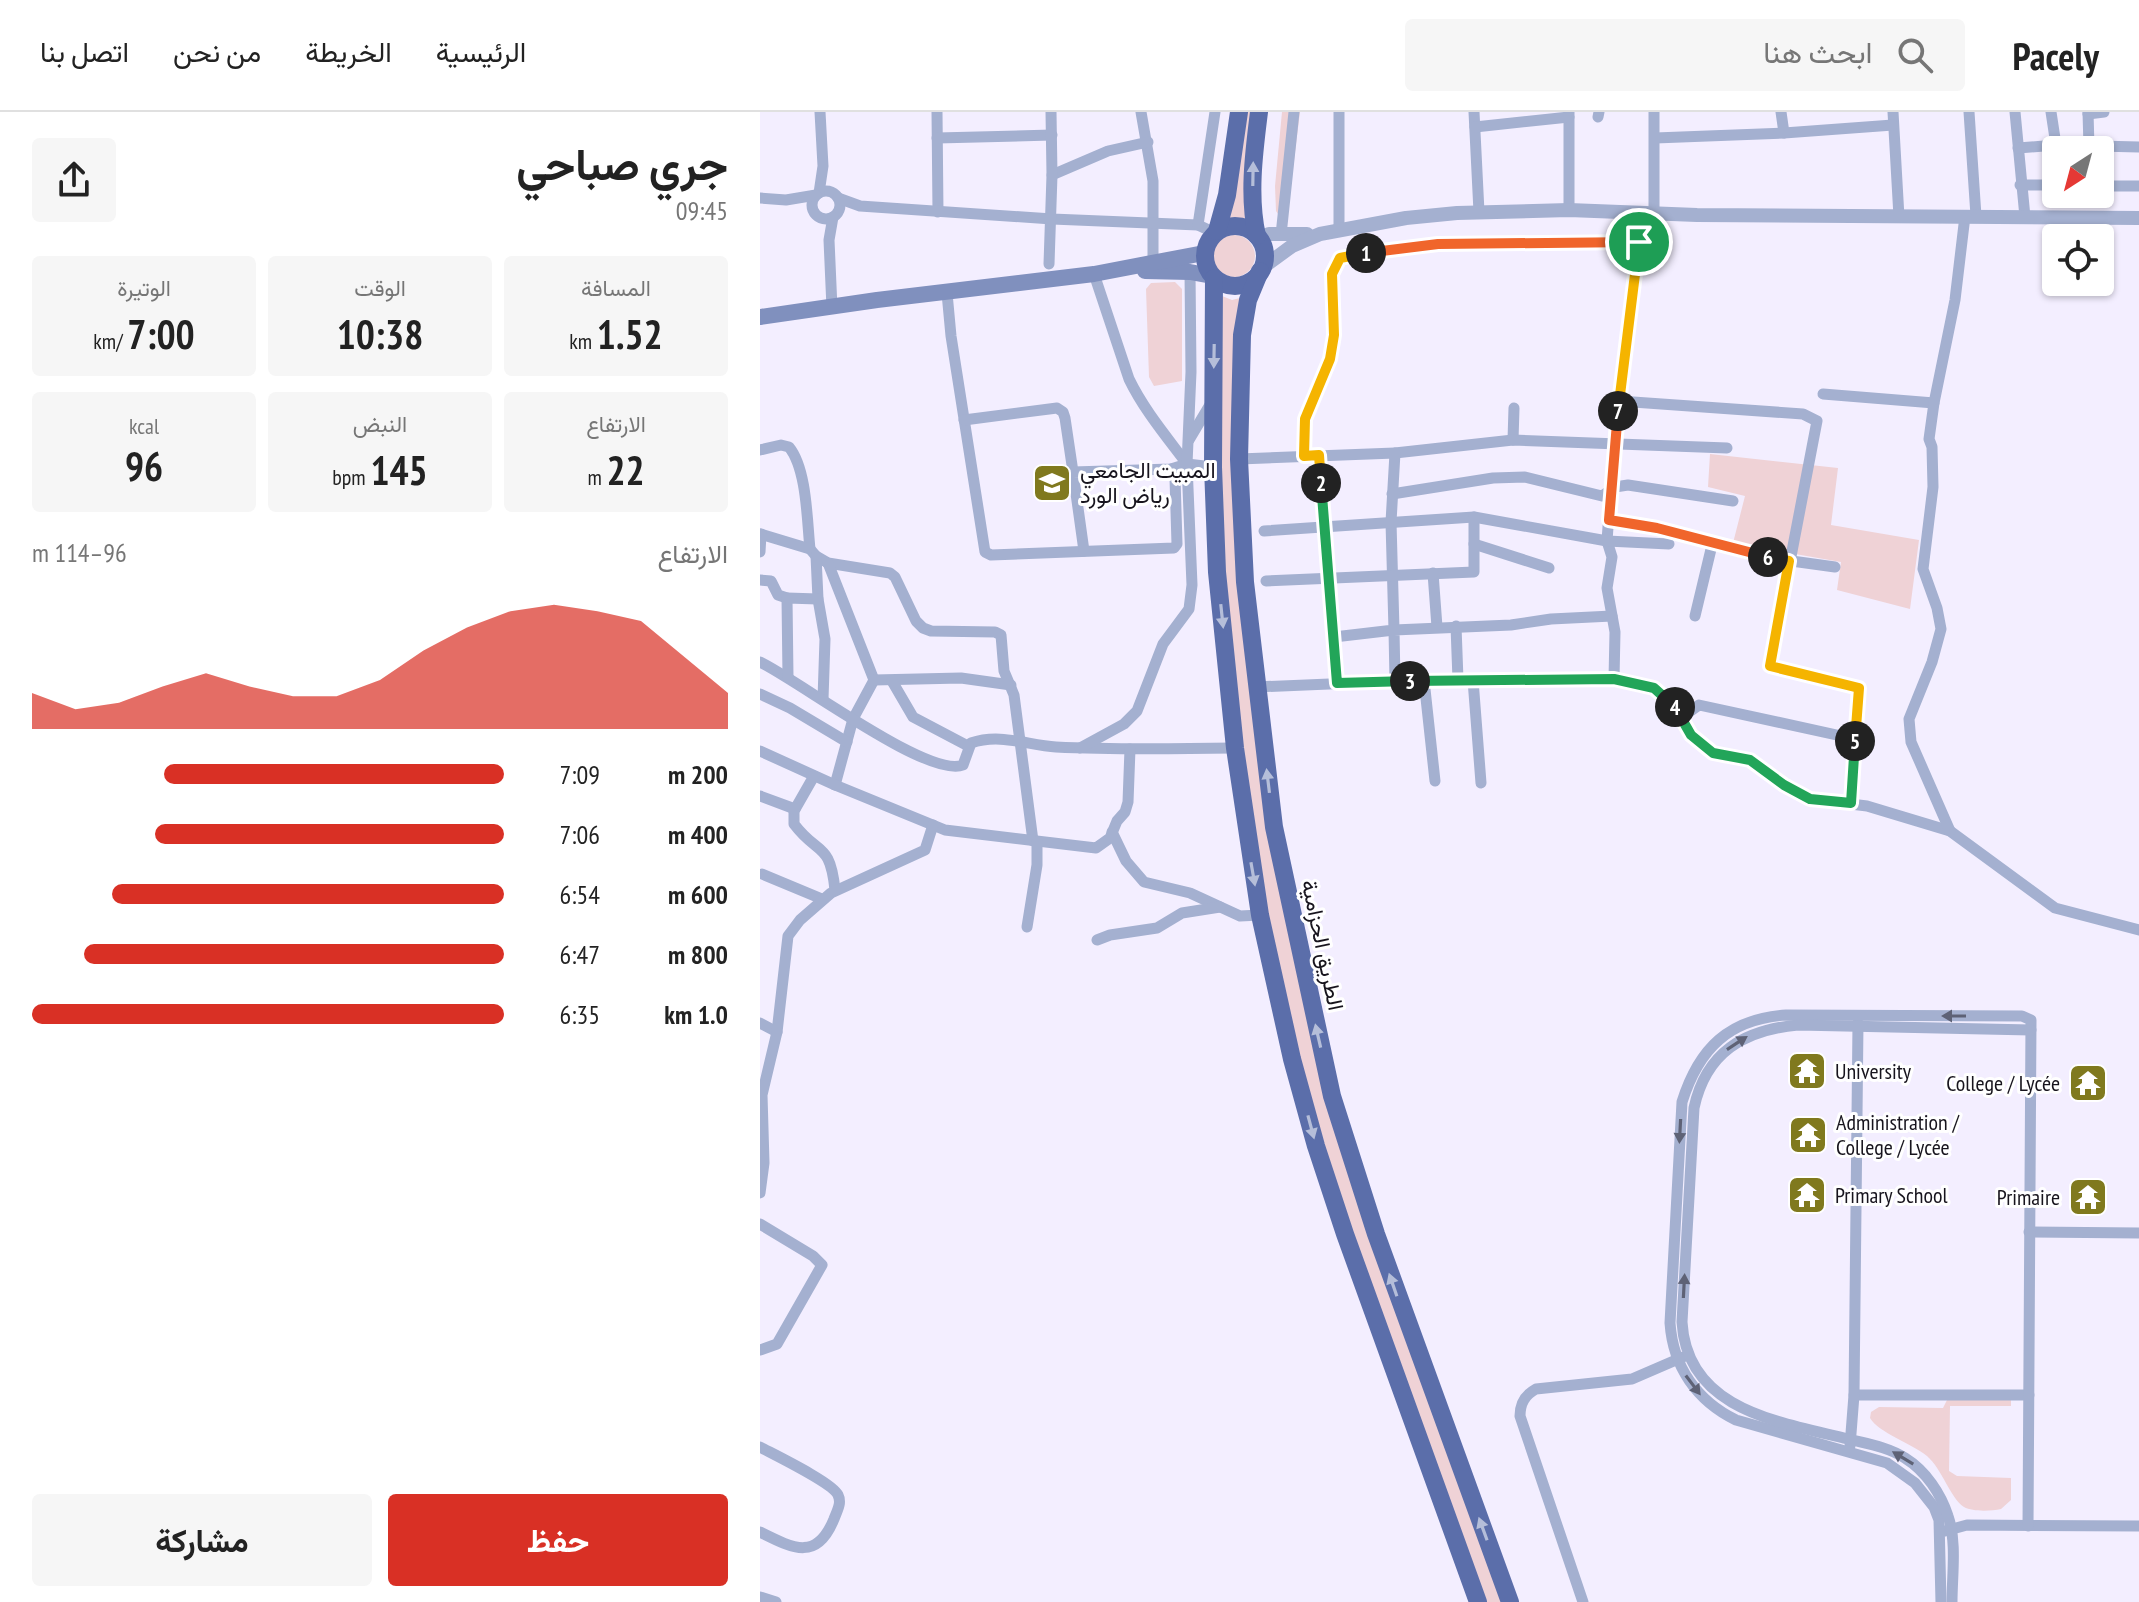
<!DOCTYPE html>
<html lang="ar">
<head>
<meta charset="utf-8">
<style>
	body { margin:0; font-family:"PT Sans Narrow",Vazirmatn,sans-serif; background:#f6f6f6; color:#222; direction:rtl; height:100vh; display:flex; flex-direction:column; font-size:30px; white-space:nowrap }
	* { box-sizing:border-box; margin:0 }
	p { font-size:26px; color:#767676 }
	.icon { flex:none; width:44px; height:44px; fill:none; stroke:currentColor; stroke-width:2; stroke-linecap:round; stroke-linejoin:round }
	.map { position:relative; flex:1; overflow:hidden; direction:ltr }
	.drawer { display:flex; flex-direction:column; background:#fff; width:760px }
	.drawer>* { flex:none }
	.needle { width:52px; rotate:216deg }
	.fabs { position:absolute; left:1282px; top:24px; display:grid; gap:16px }
	.fabs a { display:grid; place-items:center; width:72px; height:72px; border-radius:8px; background:#fff; box-shadow:0 2px 6px #0004; font-size:40px }
	.pin { position:absolute; display:grid; place-items:center; width:68px; height:68px; color:#fff; margin:-34px; border:4px solid #fff; border-radius:50%; box-shadow:0 2px 8px #0007 }
	.km { position:absolute; width:40px; height:40px; margin:-20px; border-radius:50%; background:#222; color:#fff; font-size:22px; line-height:40px; text-align:center }
	.round { display:grid; place-items:center; flex:none; width:84px; height:84px; border-radius:8px; background:#f6f6f6 }
	.overview { display:flex; align-items:center; justify-content:space-between; height:136px; padding:0 32px }
	h1 { font-size:44px; font-weight:700; line-height:60px }
	.stats { display:grid; grid-template-columns:repeat(3,1fr); gap:12px; height:136px; padding:8px 32px }
	.stats div { display:grid; align-content:center; border-radius:8px; background:#f6f6f6; text-align:center }
	.stats b { font-size:40px; font-weight:700 }
	.stats small { font-size:22px; font-weight:400 }
	.stats p { font-size:22px }
	.chart { height:224px; padding:16px 32px }
	.chart p { display:flex; justify-content:space-between }
	.chart svg { width:100%; height:144px; margin-top:8px; fill:#d93025; opacity:.7 }
	.primary-button { display:flex; gap:16px; margin-top:auto; padding:16px 32px }
	.primary-button a { flex:1; height:92px; border-radius:8px; background:#d93025; color:#fff; font-size:32px; font-weight:700; line-height:92px; text-align:center }
	.primary-button a+a { background:#f6f6f6; color:#222 }
	ul { padding:0 32px; list-style:none; font-size:26px }
	li { display:grid; grid-template-columns:128px 96px 1fr; align-items:center; height:60px }
	li i { height:20px; border-radius:10px; background:#d93025 }
	header { display:flex; align-items:center; gap:48px; box-sizing:border-box; height:112px; padding:0 40px; background:#fff; border-bottom:2px solid #e0e0e0 }
	header strong { font-size:38px }
	nav { display:flex; gap:44px; margin-inline-start:auto; font-size:28px }
	.search { width:560px; height:72px; background:#f6f6f6; display:flex; align-items:center; gap:20px; box-sizing:border-box; padding:0 28px; border-radius:8px; color:#767676; font-size:30px }
	main { display:flex; flex:1; min-height:0 }
	.map>svg:first-child { display:block }
	.green { fill:#efd2d6 }
	.lines { fill:none; stroke-linecap:round; stroke-linejoin:round }
	.minor { stroke:#a4b0d0; stroke-width:11 }
	.tertiary { stroke:#a4b0d0; stroke-width:14 }
	.secondary { stroke:#8090be; stroke-width:16 }
	.trunk { stroke:#5b6eaa; stroke-width:18 }
	.oneway { fill:#b5bed9 }
	.oneway2 { fill:#5e6276 }
	.split-1-casing { stroke:#fff; stroke-width:16 }
	.split-2-casing { stroke:#fff; stroke-width:16 }
	.split-3-casing { stroke:#fff; stroke-width:16 }
	.split-4-casing { stroke:#fff; stroke-width:16 }
	.split-5-casing { stroke:#fff; stroke-width:16 }
	.split-6-casing { stroke:#fff; stroke-width:16 }
	.split-7-casing { stroke:#fff; stroke-width:16 }
	.split-8-casing { stroke:#fff; stroke-width:16 }
	.split-1 { stroke:#f0652b; stroke-width:10 }
	.split-2 { stroke:#f5b400; stroke-width:10 }
	.split-3 { stroke:#22a559; stroke-width:10 }
	.split-4 { stroke:#22a559; stroke-width:10 }
	.split-5 { stroke:#22a559; stroke-width:10 }
	.split-6 { stroke:#f5b400; stroke-width:10 }
	.split-7 { stroke:#f0652b; stroke-width:10 }
	.split-8 { stroke:#f5b400; stroke-width:10 }
	.labels { text-anchor:middle; dominant-baseline:central; stroke-width:6; stroke-linejoin:round; paint-order:stroke }
	.poi-label { font-size:22px; fill:#17141d; stroke:#fff; text-anchor:start }
	.street-label { font-size:22px; fill:#17141d; stroke:#fff }
</style>
</head>
<body>
<header>
<strong>Pacely</strong>
<div class="search"><svg class="icon" aria-label="search" viewBox="0 0 24 24"><circle cx="10" cy="10" r="6"/><path d="M15 15l6 6"/></svg>ابحث هنا</div>
<nav><a>الرئيسية</a><a>الخريطة</a><a>من نحن</a><a>اتصل بنا</a></nav>
</header>
<main>
<div class="map">
<svg width="1379" height="1490" viewBox="0 0 1379 1490">
	<rect width="100%" height="100%" fill="#f3eeff"/>
	<g class="green">
		<path d="M486 0H494L489 108H466Z"/>
		<path d="M522 0H540L526 113 516 99 515 74Z"/>
		<circle cx="474" cy="144" r="21"/>
		<path d="M415 170 422 177V269L394 274 389 265 386 177 391 171Z"/>
		<path d="M457 182 472 188 484 185 482 476 562 961 745 1490H727L607 1165 547 979 493 734 462 429Z"/>
		<path d="M950 342 1078 356 1071 413 1159 428 1150 497 1077 478 1081 450 973 431 985 384 948 375Z"/>
		<path d="M1187 1288H1251V1294H1190L1189 1359 1197 1364 1251 1366V1388L1241 1397C1231 1399 1213 1400 1204 1395 1191 1387 1182 1357 1167 1344 1151 1331 1119 1321 1110 1306L1111 1300 1119 1295 1183 1296Z"/>
	</g>
	<g class="lines">
		<g class="minor">
			<path d="M177 0 178 100"/>
			<path d="M381 0 393 69V149"/>
			<path d="M579 0V117"/>
			<path d="M714 0 719 100"/>
			<path d="M809 0V98"/>
			<path d="M1021 0 1024 21"/>
			<path d="M1133 0 1139 105"/>
			<path d="M1209 0 1216 104"/>
			<path d="M1255 0 1265 105"/>
			<path d="M1291 0 1296 33"/>
			<path d="M1328 0 1329 35"/>
			<path d="M1328 2 1344 0"/>
			<path d="M838 5 839 0"/>
			<path d="M715 15 809 5"/>
			<path d="M177 26 292 23"/>
			<path d="M895 26 1024 21 1133 13"/>
			<path d="M1258 36 1296 33 1379 35"/>
			<path d="M292 63 348 39 388 30"/>
			<path d="M1260 73H1296"/>
			<path d="M1340 74H1379"/>
			<circle cx="66" cy="93" r="14"/>
			<path d="M59 81 63 54 60 0"/>
			<path d="M0 86 26 88 56 83"/>
			<path d="M78 86 100 94 292 107 438 113 455 121"/>
			<path d="M882 101 854 331 847 429 852 445 847 476 855 520 854 567 894 576 919 599 931 623 953 641 990 648 1024 673 1050 687 1107 694 1190 719 1295 796 1379 818"/>
			<path d="M894 101V0"/>
			<path d="M438 113 455 0"/>
			<path d="M521 123 534 0"/>
			<path d="M289 152 292 63 291 0"/>
			<path d="M334 162 369 267C384 298 406 324 427 352"/>
			<path d="M187 181 191 224 225 440 231 443 414 436 417 432 415 366 411 357"/>
			<path d="M72 196 69 128 73 105"/>
			<path d="M1063 282 1174 291"/>
			<path d="M859 289 1043 302 1057 309 1010 554 1099 576 1091 691"/>
			<path d="M204 308 297 296 303 300 305 306 313 360"/>
			<path d="M429 328 451 291"/>
			<path d="M753 328 754 296"/>
			<path d="M0 338 21 333 29 335C47 357 47 409 50 437"/>
			<path d="M635 341 753 328 967 336"/>
			<path d="M559 343 577 571"/>
			<path d="M544 344 545 307 570 247 574 223 572 162 580 146 678 132 879 130"/>
			<path d="M479 347 635 341 631 410 634 518 574 525"/>
			<path d="M632 382 733 366 765 365 842 384 855 375 868 373 973 389"/>
			<path d="M849 408 897 416 995 444 1075 455"/>
			<path d="M504 419 714 405 847 429 909 432"/>
			<path d="M0 422 50 437 56 444 68 451 130 461 135 465 156 509 163 516 171 519 235 520 241 523 244 559 254 583 273 729"/>
			<path d="M714 432 789 456"/>
			<path d="M324 439 313 360 411 357 427 352 453 355"/>
			<path d="M0 440 1 422"/>
			<path d="M56 444 58 487 65 527 63 587"/>
			<path d="M68 451 114 568 93 607 75 673"/>
			<path d="M673 461 677 515"/>
			<path d="M0 468 11 469 18 483 27 486"/>
			<path d="M506 469 714 460V405"/>
			<path d="M935 504 952 433"/>
			<path d="M696 514 698 568"/>
			<path d="M0 550C38 568 169 667 203 653L211 631C240 621 267 633 296 635 356 638 415 637 475 636"/>
			<path d="M28 565 27 486 58 487"/>
			<path d="M114 568 201 566 251 573"/>
			<path d="M664 568 675 669"/>
			<path d="M713 568 721 671"/>
			<path d="M132 569 153 605 208 634"/>
			<path d="M635 569 634 518 751 513 791 507 852 504"/>
			<path d="M496 575 664 568 854 567"/>
			<path d="M0 582 30 596 87 630"/>
			<path d="M922 605 939 593 1095 627"/>
			<path d="M320 636 364 612 377 599 403 532 429 497 432 473 427 352 431 260 430 160"/>
			<path d="M0 639 75 673 185 718 336 736 350 726 357 709 365 700 368 690 370 637"/>
			<path d="M54 664 34 699V712C58 744 70 729 75 778"/>
			<path d="M0 684 35 697"/>
			<path d="M1190 719 1151 630 1149 607 1172 550 1181 517 1177 496 1163 457 1173 375 1172 335 1169 327 1174 291 1195 188 1205 104"/>
			<path d="M352 720 366 749 384 770 430 781 480 804 500 803"/>
			<path d="M2 762 62 787"/>
			<path d="M267 815 277 753V730"/>
			<path d="M337 828 350 823 397 816 422 801 460 795"/>
			<path d="M0 911 17 920"/>
			<path d="M0 1081 4 1051 2 983 17 920 28 824 40 808 71 781 165 738 173 713"/>
			<path d="M0 1112 53 1144 62 1153 17 1232 0 1238"/>
			<path d="M1269 1120 1379 1121"/>
			<path d="M1094 1283H1269"/>
			<path d="M1090 1334 1094 1283 1098 911"/>
			<path d="M0 1335C15 1343 73 1371 78 1383 82 1391 77 1399 74 1407 57 1449 34 1437 0 1420"/>
			<path d="M1185 1419 1207 1413 1379 1414"/>
			<path d="M0 1485 16 1490"/>
			<path d="M823 1490 760 1304C760 1291 765 1283 776 1277L872 1267 923 1245"/>
			<path d="M1181 1490 1179 1408 1174 1395 1155 1371 1127 1351 976 1308C937 1289 913 1255 910 1211L922 990C939 936 969 907 1026 903L1262 904 1271 908 1268 1414"/>
			<path d="M1192 1490C1192 1463 1197 1430 1188 1404 1181 1382 1166 1359 1145 1346 1128 1335 1108 1332 1088 1327 1019 1310 927 1298 922 1210L934 996C946 940 984 918 1038 913L1271 918"/>
		</g>
		<g class="tertiary">
			<path d="M499 126 509 122H547"/>
			<path d="M502 156 532 134 560 122 646 106 697 101 809 98 937 103 1379 106"/>
		</g>
		<g class="secondary">
			<path d="M385 159 430 160 452 164"/>
			<path d="M0 205 117 188 334 162 444 141"/>
		</g>
		<g class="trunk">
			<circle cx="475" cy="144" r="30"/>
			<path d="M457 119 467 83 479 0"/>
			<path d="M497 124C488 84 494 40 499 0"/>
			<path d="M500 159 488 188 482 223 479 347 485 470 514 715 572 984 616 1122 750 1490"/>
			<path d="M454 166 453 355 457 460 475 636 500 803 532 947 556 1034 585 1122 718 1490"/>
		</g>
	</g>
	<defs><path id="oneway-solid" d="M-6-.8H1V-3.2L6.5 0L1 3.2V.8H-6Z" transform="scale(2)"/></defs>
	<g class="oneway">
		<use href="#oneway-solid" transform="translate(493 62) rotate(-89)"/>
		<use href="#oneway-solid" transform="translate(454 244) rotate(91)"/>
		<use href="#oneway-solid" transform="translate(462 504) rotate(84)"/>
		<use href="#oneway-solid" transform="translate(508 669) rotate(-97)"/>
		<use href="#oneway-solid" transform="translate(493 762) rotate(80)"/>
		<use href="#oneway-solid" transform="translate(558 924) rotate(-103)"/>
		<use href="#oneway-solid" transform="translate(551 1015) rotate(75)"/>
		<use href="#oneway-solid" transform="translate(633 1173) rotate(-109)"/>
		<use href="#oneway-solid" transform="translate(723 1417) rotate(-110)"/>
	</g>
	<g class="oneway2">
		<use href="#oneway-solid" transform="translate(1194 904) rotate(-180)"/>
		<use href="#oneway-solid" transform="translate(977 931) rotate(-33)"/>
		<use href="#oneway-solid" transform="translate(920 1019) rotate(93)"/>
		<use href="#oneway-solid" transform="translate(924 1174) rotate(-87)"/>
		<use href="#oneway-solid" transform="translate(933 1273) rotate(53)"/>
		<use href="#oneway-solid" transform="translate(1143 1346) rotate(-149)"/>
	</g>
	<g class="lines">
		<defs>
			<path id="split-1" d="M606 141 678 132 879 130"/>
			<path id="split-2" d="M561 371 559 343 544 344 545 307 570 247 574 223 572 162 580 146 606 141"/>
			<path id="split-3" d="M561 371 577 571 650 569"/>
			<path id="split-4" d="M650 569 854 567 894 576 915 595"/>
			<path id="split-5" d="M915 595 931 623 953 641 990 648 1024 673 1050 687 1091 691 1095 629"/>
			<path id="split-6" d="M1008 445 1029 449 1010 554 1099 576 1095 629"/>
			<path id="split-7" d="M858 299 849 408 897 416 1008 445"/>
			<path id="split-8" d="M858 299 879 130"/>
		</defs>
		<use href="#split-1" class="split-1-casing"/>
		<use href="#split-2" class="split-2-casing"/>
		<use href="#split-3" class="split-3-casing"/>
		<use href="#split-4" class="split-4-casing"/>
		<use href="#split-5" class="split-5-casing"/>
		<use href="#split-6" class="split-6-casing"/>
		<use href="#split-7" class="split-7-casing"/>
		<use href="#split-8" class="split-8-casing"/>
		<use href="#split-1" class="split-1"/>
		<use href="#split-2" class="split-2"/>
		<use href="#split-3" class="split-3"/>
		<use href="#split-4" class="split-4"/>
		<use href="#split-5" class="split-5"/>
		<use href="#split-6" class="split-6"/>
		<use href="#split-7" class="split-7"/>
		<use href="#split-8" class="split-8"/>
	</g>
	<defs>
		<symbol id="university-square" viewBox="-11 -11 22 22"><rect x="-9" y="-9" width="18" height="18" rx="4" fill="#80791e" stroke="#fff"/><path d="M0-5L7-2L0 1L-7-2ZM-4 1L0 2.5L4 1V4Q0 6-4 4Z" fill="#fff"/></symbol>
		<symbol id="temple-square" viewBox="-11 -11 22 22"><rect x="-9" y="-9" width="18" height="18" rx="4" fill="#80791e" stroke="#fff"/><path d="M0-6L5-2H3V0L6.5 2.5H4V6H1.5V3h-3V6H-4V2.5H-6.5L-3 0V-2H-5Z" fill="#fff"/></symbol>
	</defs>
	<g fill-rule="evenodd">
		<use href="#university-square" x="270" y="349" width="44" height="44"/>
		<use href="#temple-square" x="1025" y="937" width="44" height="44"/>
		<use href="#temple-square" x="1306" y="949" width="44" height="44"/>
		<use href="#temple-square" x="1026" y="1001" width="44" height="44"/>
		<use href="#temple-square" x="1025" y="1061" width="44" height="44"/>
		<use href="#temple-square" x="1306" y="1063" width="44" height="44"/>
	</g>
	<g class="labels">
		<g class="poi-label">
			<text x="320" y="358">المبيت الجامعي<tspan x="320" dy="25">رياض الورد</tspan></text>
			<text x="1075" y="959">University</text>
			<text x="1300" y="971" text-anchor="end">College / Lycée</text>
			<text x="1076" y="1010">Administration /<tspan x="1076" dy="25">College / Lycée</tspan></text>
			<text x="1075" y="1083">Primary School</text>
			<text x="1300" y="1085" text-anchor="end">Primaire</text>
		</g>
		<g class="street-label">
			<text transform="translate(563 833) rotate(78)">الطريق الحزامية</text>
		</g>
	</g>
</svg>
<div class="fabs">
<a><svg class="needle" viewBox="-14 -14 28 28"><path d="M0-13l5 13h-10z" fill="#e53935"/><path d="M0 13l5-13h-10z" fill="#767676"/></svg></a>
<a><svg class="icon" aria-label="locate" viewBox="0 0 24 24"><circle cx="12" cy="12" r="6"/><path d="M12 2v4M12 18v4M2 12h4M18 12h4"/></svg></a>
</div>
<div class="pin" style="left:879px;top:130px;background:#1e9e55"><svg class="icon" aria-label="arrive" viewBox="0 0 24 24"><path d="M6 21V4h12l-3 4 3 4H6"/></svg></div>
<b class="km" style="left:606px;top:141px">1</b>
<b class="km" style="left:561px;top:371px">2</b>
<b class="km" style="left:650px;top:569px">3</b>
<b class="km" style="left:915px;top:595px">4</b>
<b class="km" style="left:1095px;top:629px">5</b>
<b class="km" style="left:1008px;top:445px">6</b>
<b class="km" style="left:858px;top:299px">7</b>
</div>
<section class="drawer">
<div class="overview"><div><h1>جري صباحي</h1><p>09:45</p></div><a class="round"><svg class="icon" aria-label="share" viewBox="0 0 24 24"><path d="M12 15V3M7 8l5-5 5 5M5 13v7h14v-7"/></svg></a></div>
<div class="stats">
<div><p>المسافة</p><b>1.52<small> km</small></b></div>
<div><p>الوقت</p><b>10:38</b></div>
<div><p>الوتيرة</p><b>7:00<small> /km</small></b></div>
</div>
<div class="stats">
<div><p>الارتفاع</p><b>22<small> m</small></b></div>
<div><p>النبض</p><b>145<small> bpm</small></b></div>
<div><p>kcal</p><b>96</b></div>
</div>
<div class="chart"><p><span>الارتفاع</span>96–114 m</p>
<svg viewBox="0 0 160 44" preserveAspectRatio="none"><path d="M0 44V33L10 38L20 36L30 31L40 27L50 31L60 34L70 34L80 29L90 20L100 13L110 8L120 6L130 8L140 11L150 22L160 33V44z"/></svg>
</div>
<ul>
<li><b>200 m</b>7:09<i style="width:72%"></i></li>
<li><b>400 m</b>7:06<i style="width:74%"></i></li>
<li><b>600 m</b>6:54<i style="width:83%"></i></li>
<li><b>800 m</b>6:47<i style="width:89%"></i></li>
<li><b>1.0 km</b>6:35<i style="width:100%"></i></li>
</ul>
<div class="primary-button"><a>حفظ</a><a>مشاركة</a></div>
</section>
</main>
</body>
</html>
